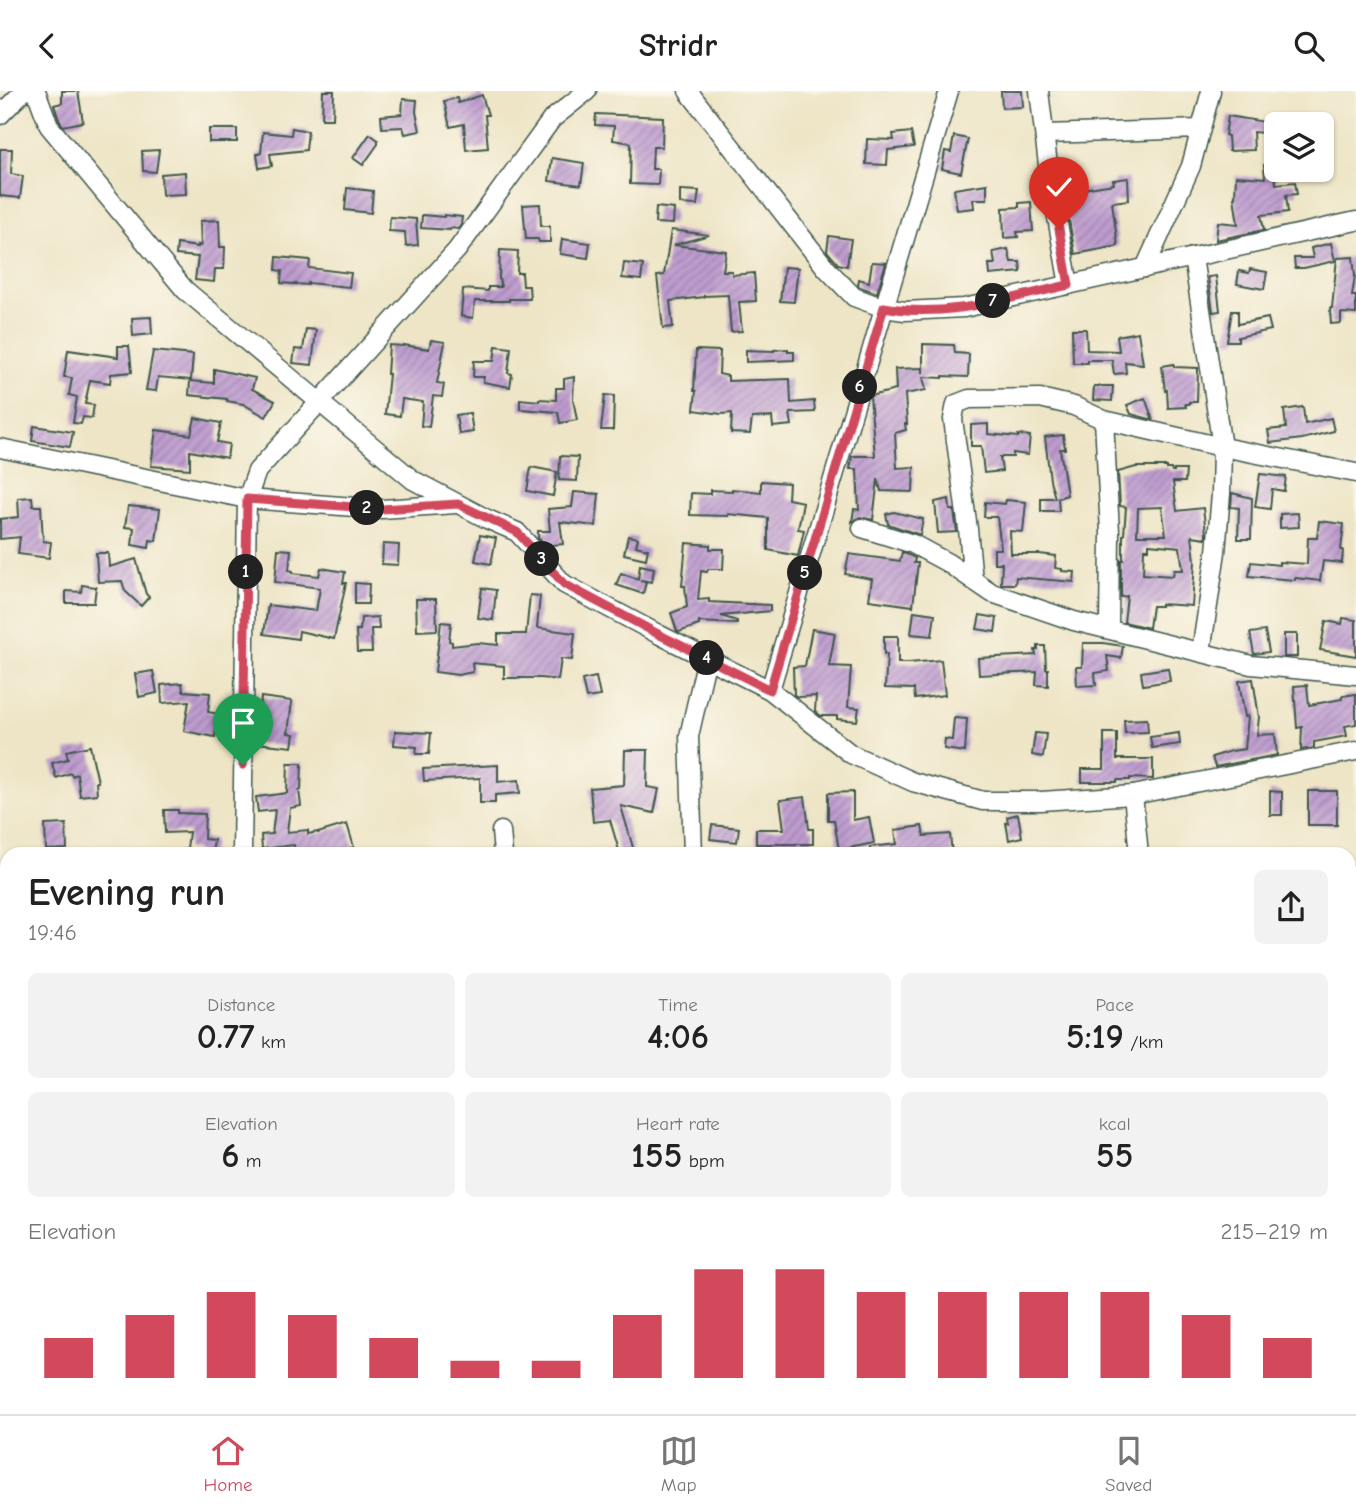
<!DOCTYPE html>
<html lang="en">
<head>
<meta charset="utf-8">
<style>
	body { margin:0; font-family:"Comic Neue",sans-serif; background:#f2f2f2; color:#222; height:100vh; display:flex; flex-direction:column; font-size:26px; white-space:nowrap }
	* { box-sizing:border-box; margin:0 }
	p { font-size:23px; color:#767676 }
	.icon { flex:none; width:38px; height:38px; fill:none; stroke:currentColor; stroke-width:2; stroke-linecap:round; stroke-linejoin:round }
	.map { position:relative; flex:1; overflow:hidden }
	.panel { position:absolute; left:0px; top:756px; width:1356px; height:567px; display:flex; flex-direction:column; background:#fff; border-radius:21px 21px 0 0; box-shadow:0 2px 5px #0004 }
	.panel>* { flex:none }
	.tools { position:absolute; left:1264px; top:21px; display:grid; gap:14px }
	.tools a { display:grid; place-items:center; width:70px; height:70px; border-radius:10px; background:#fff; box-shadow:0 2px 5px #0004; font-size:35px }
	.pin { position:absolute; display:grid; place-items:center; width:60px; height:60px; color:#fff; margin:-72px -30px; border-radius:50% 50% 50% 0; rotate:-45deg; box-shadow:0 0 7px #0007 }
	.pin .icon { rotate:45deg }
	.km { position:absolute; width:35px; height:35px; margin:-18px; border-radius:50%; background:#222; color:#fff; font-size:19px; line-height:35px; text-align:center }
	.round { display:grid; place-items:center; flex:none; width:74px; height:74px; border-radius:10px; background:#f2f2f2 }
	.overview { display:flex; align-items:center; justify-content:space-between; height:119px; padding:0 28px }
	h1 { font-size:38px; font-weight:800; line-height:52px }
	.metrics { display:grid; grid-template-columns:repeat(3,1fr); gap:10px; height:119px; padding:7px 28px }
	.metrics div { display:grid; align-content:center; border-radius:10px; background:#f2f2f2; text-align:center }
	.metrics b { font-size:35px; font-weight:800 }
	.metrics small { font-size:19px; font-weight:400 }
	.metrics p { font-size:19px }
	.chart { height:196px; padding:14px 28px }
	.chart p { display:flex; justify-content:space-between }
	.chart svg { width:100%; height:126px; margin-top:7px; stroke:#d1495b; stroke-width:6 }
	header { display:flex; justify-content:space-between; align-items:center; height:91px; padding:0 28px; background:#fff; font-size:32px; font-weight:800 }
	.tab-bar { display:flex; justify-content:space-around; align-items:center; height:98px; border-top:2px solid #e0e0e0; background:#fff; font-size:19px; color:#767676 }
	.tab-bar a { display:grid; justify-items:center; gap:4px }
	.tab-bar .active { color:#d1495b }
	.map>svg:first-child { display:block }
	.building { fill:url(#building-hatch); fill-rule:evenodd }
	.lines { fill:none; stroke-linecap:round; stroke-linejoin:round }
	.minor-casing { stroke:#3e564a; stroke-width:21 }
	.minor { stroke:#fff; stroke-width:18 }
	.route-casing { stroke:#fff; stroke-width:14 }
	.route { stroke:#d1495b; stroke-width:9 }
</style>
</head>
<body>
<header><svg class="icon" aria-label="back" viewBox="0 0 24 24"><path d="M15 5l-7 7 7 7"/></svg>Stridr<svg class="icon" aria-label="search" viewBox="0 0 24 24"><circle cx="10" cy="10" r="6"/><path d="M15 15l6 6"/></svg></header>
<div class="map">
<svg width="1356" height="1323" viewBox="0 0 1356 1323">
	<defs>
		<pattern id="building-hatch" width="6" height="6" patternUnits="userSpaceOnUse" patternTransform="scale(1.75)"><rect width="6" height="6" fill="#be9bcf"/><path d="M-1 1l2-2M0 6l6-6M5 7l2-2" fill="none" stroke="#9a80a9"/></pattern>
	</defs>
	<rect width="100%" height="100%" fill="#fbf7ec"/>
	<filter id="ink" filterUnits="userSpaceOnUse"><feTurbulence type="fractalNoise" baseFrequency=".0143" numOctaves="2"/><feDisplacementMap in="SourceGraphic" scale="14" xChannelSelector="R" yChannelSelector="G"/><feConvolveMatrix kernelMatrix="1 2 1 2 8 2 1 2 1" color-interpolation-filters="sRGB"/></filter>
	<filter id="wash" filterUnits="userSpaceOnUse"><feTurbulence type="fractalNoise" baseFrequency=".00686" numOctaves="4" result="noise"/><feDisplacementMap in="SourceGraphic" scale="28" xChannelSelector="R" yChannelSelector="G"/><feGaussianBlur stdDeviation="1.57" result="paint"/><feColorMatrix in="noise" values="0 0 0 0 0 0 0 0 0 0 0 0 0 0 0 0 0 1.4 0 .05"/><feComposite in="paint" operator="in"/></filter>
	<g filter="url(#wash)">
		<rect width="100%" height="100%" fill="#eee5c6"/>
		<g id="blocks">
			<g class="building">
				<path d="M62 0H78L83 31 63 35 59 29 54 14 62 12Z"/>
				<path d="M323 0H334L333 28H322Z"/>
				<path d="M1001 0H1022L1023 16 1002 17Z"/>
				<path d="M482 4 488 24H485L488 57 466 59 464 33 450 36 444 10 457 7 458 12Z"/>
				<path d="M403 8 417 9 416 21 420 40 405 43 403 36 382 37 381 25 402 23Z"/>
				<path d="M596 23 663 26 662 56H653L652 78H659L658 94 630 93 631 52 613 49 614 35 595 34Z"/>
				<path d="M1228 25 1265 31 1264 42 1253 41 1254 59 1229 60 1228 45 1225 44Z"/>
				<path d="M292 37 308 40 306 59 270 63 272 75 259 77 257 63 261 62 263 41 291 44Z"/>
				<rect x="209" y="38" width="28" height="13"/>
				<path d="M911 41 914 56 888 59 887 74 866 73 867 48 894 49 893 43Z"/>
				<path d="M370 43 378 49V53L363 74 353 67Z"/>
				<path d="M954 45 968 48 961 82 942 78 945 60 951 61Z"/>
				<path d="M0 58H12L11 83 23 85 20 107 0 105Z"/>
				<path d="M159 59 156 81 143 80 142 60Z"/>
				<path d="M552 67 584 72 581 94 549 90Z"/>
				<path d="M1274 73 1276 93 1295 91 1297 103 1286 104 1288 121 1261 124 1264 139 1216 149 1218 131 1238 133 1234 106H1235L1236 85 1265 87 1264 74Z"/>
				<path d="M185 81 186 103 162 104 161 83Z"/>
				<path d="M1128 87 1129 109 1112 111 1118 155 1075 163 1063 96 1075 94 1076 99 1114 93 1113 89Z"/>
				<path d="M987 93V108H973L974 117 957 119 954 98Z"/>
				<path d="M347 97 373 100 371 122 345 119Z"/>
				<path d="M680 99 699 100 697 114 680 113Z"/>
				<path d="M1031 111 1033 140 1017 141 1018 146 1004 147 1003 117 1019 116V112Z"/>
				<path d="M540 113 541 135H550V151H539L538 148H526L523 114Z"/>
				<path d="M656 116 674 118 673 133 655 132Z"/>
				<path d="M422 124 444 126V124L462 126 461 134 458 138 451 137 450 139 421 137Z"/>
				<path d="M390 126 416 128 418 154 406 155 405 141 389 140Z"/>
				<path d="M219 129 220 156H225L224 178H215L214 191 195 189 198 166 176 164 177 153 198 156V154L201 155 200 130Z"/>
				<path d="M671 139 709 144 674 154 726 160 723 180H732V184L754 182 756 210 739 211 742 240 731 241 728 204 704 205V206L670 210 673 236 663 237 657 185 664 184Z"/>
				<path d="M829 145 851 148 847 175 838 173 827 160Z"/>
				<path d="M562 148 590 152 588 167 560 163Z"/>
				<path d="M1331 152 1335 170 1304 177H1295L1294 167H1313L1311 157Z"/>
				<path d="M1008 158 1011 171H1020L1021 181 990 184 989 173H995L993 161Z"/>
				<path d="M500 159 518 160 517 182H522L523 195H529L530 208H509V210H475L473 227 461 225 463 198 488 200V196H501L499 187Z"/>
				<path d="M277 166 310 169 309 177 351 182 349 196 308 192V194L281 192 282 180 276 179Z"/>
				<path d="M1353 166 1355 185 1352 205H1356V223L1341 222V232L1331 233 1330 217H1332L1337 167Z"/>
				<path d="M872 171 886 172 877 202 860 196 858 194 859 188 869 191Z"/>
				<path d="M624 172 643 174 641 189 622 187Z"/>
				<path d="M784 176 798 177 794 211 780 210Z"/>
				<path d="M1250 178 1267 181 1264 198 1237 193 1239 180 1249 182Z"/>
				<path d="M1216 185 1220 220 1213 221 1208 186Z"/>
				<path d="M1232 220H1238V233L1268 227 1271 239 1238 246V250H1227Z"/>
				<path d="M151 226 152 243 133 245 132 227Z"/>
				<path d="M306 238 316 239 312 274 293 272 295 258 303 259Z"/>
				<path d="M1072 238H1086L1087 259 1119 260 1117 245 1138 241 1143 273 1125 271 1126 282 1114 283 1112 269H1087V272H1073Z"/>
				<path d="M431 249 445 251 437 292 444 293 442 306 433 305 429 336 421 335 423 311 402 308 400 325 385 323 389 283H387L389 254 403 255V254L429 258Z"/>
				<path d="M923 253 954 254 955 262 969 263 968 286 943 285V287L923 286 926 299 905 303 907 333H905L906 339 895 342 897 377 914 376 913 401 881 400 878 388 873 429 860 426 852 431 854 418 859 419 857 378H850L852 365H875L870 305 896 299 895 278 922 277 923 282Z"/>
				<path d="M118 255H129L132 281 111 283 110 292 90 289 85 313 94 314 92 327 83 326 81 333 73 332 77 306 69 304 72 287 64 286 68 259 118 266Z"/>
				<path d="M496 255 511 257 508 282 512 283 510 296 483 291 484 286H473L474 270H494Z"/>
				<path d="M788 258V261H794V269L746 271V259L774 260V259Z"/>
				<path d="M696 259 720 260 719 283 728 285V290L790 288 791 312 814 310 815 321 790 322 792 334 773 336 772 326 752 327 750 343 731 342 732 322 721 323 694 319 696 300H694Z"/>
				<path d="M153 260 193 264 191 289 158 286 156 300 146 299Z"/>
				<path d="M1174 273V276L1198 277 1197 311H1189V313H1185L1186 316 1168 317 1167 299 1165 300 1162 275Z"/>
				<path d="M214 278 255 287 252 298 275 310 266 326 243 313 227 310V308L189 304 190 290 214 292Z"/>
				<path d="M574 286 573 308 577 329 560 332 558 321 520 318V308L539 310V308L556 309V297H564V288Z"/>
				<path d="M1094 295H1113L1112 310 1093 309Z"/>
				<path d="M605 304 614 305 613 339H601Z"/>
				<path d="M1145 307 1153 329 1131 323 1127 314Z"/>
				<path d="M1303 316 1305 333 1331 327 1334 340 1302 348 1270 352 1268 339 1286 337 1284 319Z"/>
				<path d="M470 322 473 341 459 343 456 324Z"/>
				<path d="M195 327 221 332 217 351 229 353 227 367 190 360V378L151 375 156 339 191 344Z"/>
				<path d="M988 333V343L1018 346V344L1030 345 1028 364 1013 362V366H1000L1002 380 984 382 981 355H971V334Z"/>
				<path d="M34 335 73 341 70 356 32 350Z"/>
				<path d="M1063 344 1065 358H1060L1067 404 1058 407 1059 420H1041V407H1055L1050 389 1045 346Z"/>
				<path d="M560 365 578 366 577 390 559 389Z"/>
				<path d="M531 376 557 381 553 405 527 400Z"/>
				<path d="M1136 376H1167V378H1171L1172 381H1174V379H1186L1185 391H1173L1177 420 1203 417 1206 442V447L1192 445 1195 470 1192 515 1161 513V515H1152L1149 537 1124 531 1127 505 1121 506V469H1123V444H1124L1126 416 1120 415 1118 381ZM1162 416 1166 444H1137L1138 417ZM1149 453 1180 456 1183 479H1174L1173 485 1143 483 1144 458H1149Z"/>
				<path d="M1260 383 1286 386 1284 400 1272 398 1270 418 1255 416Z"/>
				<path d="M761 390 789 392 788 408 803 411 798 438 804 439 798 465 768 459V427L728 423V425L690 424 691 402 710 403V399L732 400V398L761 401Z"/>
				<path d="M574 401 599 403 596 435 560 431 563 453 551 454 543 452 538 447V440H550L548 418 572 416Z"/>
				<path d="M1232 402 1252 407 1251 448H1238L1239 417 1231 416Z"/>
				<path d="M32 406 33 415H41L43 450 51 451 49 467 18 463 20 446 0 448V428L19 426 18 407Z"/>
				<path d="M949 408 950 419H954L957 441 938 442 935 411Z"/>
				<path d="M1006 409 1026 411 1023 441 1010 440 1011 463H1039L1056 465 1055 477 1062 478V480L1075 481 1074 491 1016 486 1015 493H1001L1002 472H994V458H1001L997 426H984L985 411 1005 413Z"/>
				<path d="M128 415 160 418 156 450 150 449 149 457 132 454 134 437 125 436Z"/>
				<path d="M894 421 923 428 920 444 888 433 886 423Z"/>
				<path d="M1298 422 1299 436 1280 437V423Z"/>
				<path d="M1319 430 1344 433 1341 459H1343L1342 472 1323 470 1320 490 1295 487V489L1249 485 1251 471 1279 474V471L1307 473 1308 447H1317Z"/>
				<path d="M480 444 496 447 491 473 475 470Z"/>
				<path d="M628 445 638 447 636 455 648 458 646 468 624 463Z"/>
				<path d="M686 452 710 454V458H724L723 478H708L707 481 701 480 698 509 709 508V511L770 514V520L721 525 737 530V533L699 531V534L679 541 677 540 671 522 687 516 685 495H682Z"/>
				<path d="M383 453 399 454 398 474 382 473Z"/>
				<path d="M278 458 291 459 289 479 293 480V482L319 485 321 477 345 481 343 492H346L334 548 299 540 298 548 264 543 268 514 316 520 320 497 275 491Z"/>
				<path d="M902 461 915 467 914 472H918L913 515 869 509 872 488 845 483 849 463 900 470Z"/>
				<path d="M96 462H108L109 476 136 468 146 503 149 506 141 515 125 500 122 490 98 491Z"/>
				<path d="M640 474 654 477 652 491 640 489 646 491 643 503 616 494 621 482 638 488Z"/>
				<path d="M355 492 369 493 368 513H355Z"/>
				<path d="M82 494 96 496 94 512H66V500L81 501Z"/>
				<path d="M482 497 496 499 493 529 478 527Z"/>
				<path d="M530 504 540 505 537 537 575 542 572 569 561 568 558 589 541 587H504V575L472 572 473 581 458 584 435 581 441 531 451 532 449 550 452 551V555L478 552 498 554V543H526Z"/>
				<path d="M416 508H436L437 539 417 540Z"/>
				<path d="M914 520 935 523 932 545 911 543Z"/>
				<path d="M980 524 997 527 995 541 977 538Z"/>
				<path d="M378 526 379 538H371L372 561H357L356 539H360L361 527Z"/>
				<path d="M1343 527 1356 529V565L1320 559 1326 530 1342 533Z"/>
				<path d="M812 538 835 542 829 575 851 576 848 616 859 617 857 630 837 628V625H821L815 620 816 605 798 606 794 604 793 576 805 575Z"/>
				<path d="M1265 540 1269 561 1254 563 1250 542Z"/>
				<rect x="1284" y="543" width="13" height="23"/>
				<path d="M884 545H898V572H909L941 569 945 604 915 608 914 598 885 597 887 563H884Z"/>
				<path d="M1083 552H1103L1123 555 1121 567 1107 565 1109 580 1095 582 1096 594 1077 595 1076 576H1082Z"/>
				<path d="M1038 555H1045L1046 578H1048V595L1036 594 1037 581 979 584 978 567 1036 564 1035 559H1038Z"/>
				<path d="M1168 577 1170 590 1143 594 1141 581Z"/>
				<path d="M153 580 157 602 139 606 135 583Z"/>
				<path d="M596 586 600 605 586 607 582 589Z"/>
				<path d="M1253 588 1259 626 1257 644 1275 643 1277 664 1215 676 1212 666 1231 660 1245 658 1248 625 1245 626 1239 590Z"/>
				<path d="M182 592 183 600 210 602 208 621 219 623 215 646 184 640 189 610 162 612 161 594Z"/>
				<path d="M1307 594 1309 614 1342 608V605L1356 603V633L1345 635 1347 645 1314 651V657L1301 659 1302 636 1297 637 1294 595Z"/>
				<path d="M261 606 292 610 288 642 294 643 292 656 257 652Z"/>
				<path d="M954 627 967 628 965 661 944 658 945 648 952 649Z"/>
				<path d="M1147 628 1148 641 1125 642 1124 629Z"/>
				<path d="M395 640 431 642 429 663H416L417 656 394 654Z"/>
				<path d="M1035 642 1046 643 1043 666 1032 664Z"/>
				<path d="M1104 642H1117V668H1153V688L1130 687V689H1117V691H1082V678H1104Z"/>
				<path d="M1179 642 1180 653 1152 657 1150 646Z"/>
				<path d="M90 655 98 691H96L97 703 80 705 77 683 72 685 71 682 56 687 52 672 68 668 66 660Z"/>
				<path d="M625 659H648L647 696 659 698 654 722 621 715 634 760 620 763 610 729 593 731 590 697 624 694Z"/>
				<path d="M288 672H302L301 699H299L301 715 290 717 287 741 308 739V743L318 741V742L347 733 354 756 331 763H295L294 754 262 758 261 744 272 743 275 719 258 721 256 706 287 702Z"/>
				<path d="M498 674V691L519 689 520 702 495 704V712H480V687L424 690 423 678Z"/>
				<path d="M1270 700 1282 701V724H1270Z"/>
				<rect x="1308" y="700" width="29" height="34"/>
				<path d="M853 701V729L869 726 874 752 839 759 834 729H828V702Z"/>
				<path d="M805 706 809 738H813V753H756V738H784L780 709Z"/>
				<path d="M164 719H178V722L205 723 204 748 214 749 212 763H196L197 759 187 758 189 741 165 742Z"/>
				<path d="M1018 723 1022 746 1009 749 1006 732H1008L1007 726Z"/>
				<path d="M66 733 67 758 46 759 45 734Z"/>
				<path d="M712 734 739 737 737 751 710 748Z"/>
				<path d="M922 735 924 745 950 743 952 763H870V756L897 753 895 739Z"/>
			</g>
		</g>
	</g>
	<g filter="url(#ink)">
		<use href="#blocks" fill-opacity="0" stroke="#3e564a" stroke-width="2"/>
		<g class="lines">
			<defs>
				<g id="minor">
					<path d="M36 0 49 35 185 199 413 389 487 428 517 441 564 493 660 544 770 599 851 663 913 691 983 710H1041L1133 704 1356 660"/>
					<path d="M688 0 826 177 854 206 884 217 905 220 964 217 1356 130"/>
					<path d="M1039 0 1049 82 1069 194"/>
					<path d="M0 24 24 0"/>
					<path d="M1045 43 1201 38"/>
					<path d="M1193 166 1222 356 1221 403 1216 461 1201 561"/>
					<path d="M1145 177 1191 75 1211 0"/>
					<path d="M1104 329 1110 441 1109 538"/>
					<path d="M0 357 247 408 382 418 456 413"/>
					<path d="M862 437 913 453 948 472 992 502 1074 530 1251 574 1356 584"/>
					<path d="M973 489 968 438 953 328 956 313 969 308 1040 307 1074 315 1104 329 1222 356 1356 382"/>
					<path d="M770 599 949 0"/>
					<path d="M1133 704 1139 763"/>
					<path d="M501 740 503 763"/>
					<path d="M242 763 247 408 257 380 457 159 552 28 587 0"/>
					<path d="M693 763 689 645 707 567"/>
					<path d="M1349 814 1356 783"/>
					<path d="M1349 843 1356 844"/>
					<path d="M1349 1038 1356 1039"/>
					<path d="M1349 1180H1356"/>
					<path d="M443 1316 444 1323"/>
					<path d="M564 1316 565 1323"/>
					<path d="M740 1316 741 1323"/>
					<path d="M1206 1316 1207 1323"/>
					<path d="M234 1323V1316"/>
				</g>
			</defs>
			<use href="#minor" class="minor-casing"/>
			<use href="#minor" class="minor"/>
		</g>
	</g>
	<g class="lines" filter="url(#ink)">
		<defs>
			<path id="route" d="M243 674 247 408 382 418 458 413 517 441 564 493 660 544 770 599 884 216C946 228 1009 207 1069 194L1059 138"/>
		</defs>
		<use href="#route" class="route-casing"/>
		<use href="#route" class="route"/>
	</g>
</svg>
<div class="tools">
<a><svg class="icon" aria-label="layers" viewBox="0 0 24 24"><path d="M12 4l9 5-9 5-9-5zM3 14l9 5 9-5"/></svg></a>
</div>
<div class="pin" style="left:243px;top:674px;background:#1e9e55"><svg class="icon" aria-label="arrive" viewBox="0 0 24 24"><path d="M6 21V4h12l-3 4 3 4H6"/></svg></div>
<div class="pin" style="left:1059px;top:138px;background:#d93025"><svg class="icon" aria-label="check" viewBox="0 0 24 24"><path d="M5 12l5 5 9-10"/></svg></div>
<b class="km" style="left:246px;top:481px">1</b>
<b class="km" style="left:367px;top:417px">2</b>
<b class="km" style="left:542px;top:468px">3</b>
<b class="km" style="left:707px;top:567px">4</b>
<b class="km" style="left:805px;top:482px">5</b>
<b class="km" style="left:860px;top:296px">6</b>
<b class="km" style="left:993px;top:210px">7</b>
<section class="panel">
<div class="overview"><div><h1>Evening run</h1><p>19:46</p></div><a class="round"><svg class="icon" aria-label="share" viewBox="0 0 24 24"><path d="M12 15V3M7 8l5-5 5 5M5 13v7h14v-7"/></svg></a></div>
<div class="metrics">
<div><p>Distance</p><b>0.77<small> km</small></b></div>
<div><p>Time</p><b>4:06</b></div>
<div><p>Pace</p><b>5:19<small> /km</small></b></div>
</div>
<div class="metrics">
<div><p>Elevation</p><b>6<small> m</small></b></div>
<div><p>Heart rate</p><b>155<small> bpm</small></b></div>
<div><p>kcal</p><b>55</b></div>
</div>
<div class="chart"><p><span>Elevation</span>215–219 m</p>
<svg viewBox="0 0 160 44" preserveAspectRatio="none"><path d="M5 44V30M15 44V22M25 44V14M35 44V22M45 44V30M55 44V38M65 44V38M75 44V22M85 44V6M95 44V6M105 44V14M115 44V14M125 44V14M135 44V14M145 44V22M155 44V30"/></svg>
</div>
</section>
</div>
<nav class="tab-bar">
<a class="active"><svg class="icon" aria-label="home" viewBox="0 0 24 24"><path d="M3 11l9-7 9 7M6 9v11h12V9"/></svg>Home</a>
<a><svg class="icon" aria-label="map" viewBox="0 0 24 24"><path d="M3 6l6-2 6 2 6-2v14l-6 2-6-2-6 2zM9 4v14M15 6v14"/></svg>Map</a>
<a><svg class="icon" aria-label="saved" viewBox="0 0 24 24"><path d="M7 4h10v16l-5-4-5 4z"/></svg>Saved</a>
</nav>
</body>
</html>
